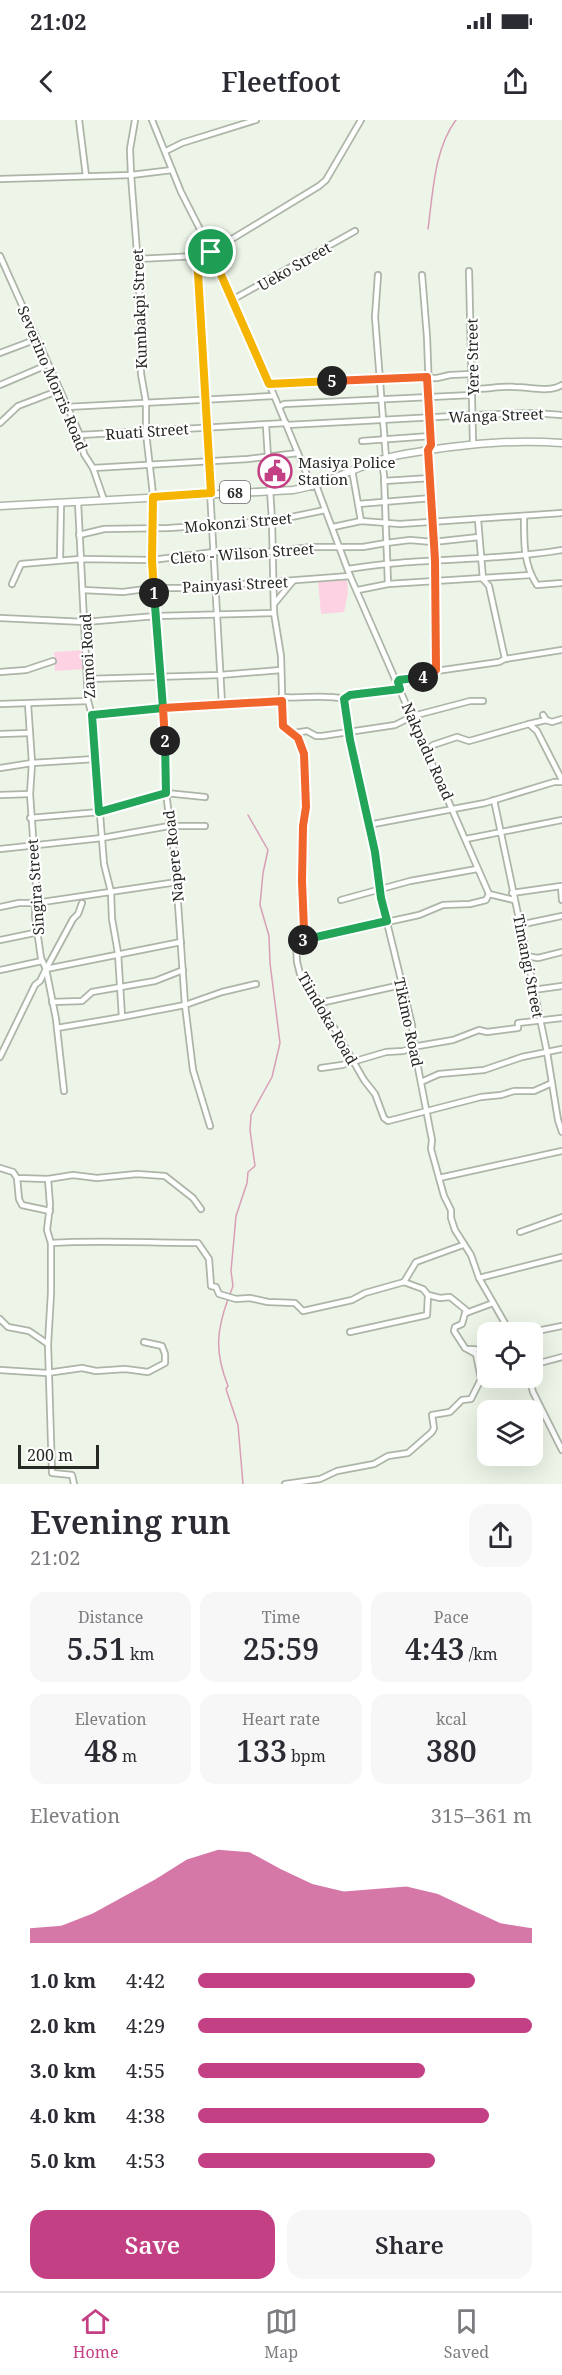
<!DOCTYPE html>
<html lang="en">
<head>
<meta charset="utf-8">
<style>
	body { margin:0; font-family:"Noto Serif",serif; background:#f7f7f7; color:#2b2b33; height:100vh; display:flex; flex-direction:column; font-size:22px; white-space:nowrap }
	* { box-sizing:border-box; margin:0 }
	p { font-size:20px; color:#7c7c81 }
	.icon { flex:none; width:33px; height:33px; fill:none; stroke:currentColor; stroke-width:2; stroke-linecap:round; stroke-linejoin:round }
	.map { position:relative; height:1364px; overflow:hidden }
	.sheet { display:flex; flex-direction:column; background:#fff; flex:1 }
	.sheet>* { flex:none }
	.fabs { position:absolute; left:477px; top:1202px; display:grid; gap:12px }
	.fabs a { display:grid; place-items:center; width:66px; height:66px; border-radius:12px; background:#fff; box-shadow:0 6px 24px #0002; font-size:30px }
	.scale { position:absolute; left:18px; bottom:15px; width:81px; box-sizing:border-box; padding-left:6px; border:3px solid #262924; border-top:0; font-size:16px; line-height:21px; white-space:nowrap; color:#262924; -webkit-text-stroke:4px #fff; paint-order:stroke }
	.pin { position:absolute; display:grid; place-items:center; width:51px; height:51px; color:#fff; margin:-26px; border:3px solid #fff; border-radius:50%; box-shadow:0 2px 6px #0007 }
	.km { position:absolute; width:30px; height:30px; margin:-15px; border-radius:50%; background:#222; color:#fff; font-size:16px; line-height:30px; text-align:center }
	.round { display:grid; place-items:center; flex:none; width:63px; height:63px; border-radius:18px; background:#f7f7f7 }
	.overview { display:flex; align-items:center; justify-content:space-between; height:102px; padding:0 30px }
	h1 { font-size:33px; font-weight:600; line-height:45px }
	.figures { display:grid; grid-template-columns:repeat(3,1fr); gap:9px; height:102px; padding:6px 30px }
	.figures div { display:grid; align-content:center; border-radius:15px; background:#f7f7f7; text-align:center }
	.figures b { font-size:30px; font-weight:600 }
	.figures small { font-size:16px; font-weight:400 }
	.figures p { font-size:16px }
	.chart { height:168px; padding:12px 30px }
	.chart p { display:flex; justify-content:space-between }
	.chart svg { width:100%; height:108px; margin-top:6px; fill:#c44084; opacity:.7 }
	.action { display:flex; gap:12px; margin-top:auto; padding:12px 30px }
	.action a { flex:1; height:69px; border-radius:18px; background:#c44084; color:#fff; font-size:24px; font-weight:600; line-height:69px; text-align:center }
	.action a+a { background:#f7f7f7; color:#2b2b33 }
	ul { padding:0 30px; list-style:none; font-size:20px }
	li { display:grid; grid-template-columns:96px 72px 1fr; align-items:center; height:45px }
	li i { height:15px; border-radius:8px; background:#c44084 }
	.status { display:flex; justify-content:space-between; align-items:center; height:42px; padding:0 30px; background:#fff; direction:ltr }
	.status svg { height:16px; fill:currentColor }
	header { display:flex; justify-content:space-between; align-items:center; height:78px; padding:0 30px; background:#fff; font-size:27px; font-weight:600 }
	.dock { display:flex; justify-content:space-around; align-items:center; height:84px; border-top:2px solid #e1e1e2; background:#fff; font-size:16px; color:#7c7c81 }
	.dock a { display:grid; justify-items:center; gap:3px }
	.dock .current { color:#c44084 }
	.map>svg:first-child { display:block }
	.green { fill:#fdd3e4 }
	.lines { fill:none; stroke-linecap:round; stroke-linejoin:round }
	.stream { stroke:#d99eb7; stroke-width:1.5 }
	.minor-casing { stroke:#adb5a8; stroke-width:8 }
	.major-casing { stroke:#adb5a8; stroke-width:9 }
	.minor { stroke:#fff; stroke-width:4.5 }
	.major { stroke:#fff; stroke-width:6 }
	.split-1-casing { stroke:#fff; stroke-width:12 }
	.split-2-casing { stroke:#fff; stroke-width:12 }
	.split-3-casing { stroke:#fff; stroke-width:12 }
	.split-4-casing { stroke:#fff; stroke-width:12 }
	.split-5-casing { stroke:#fff; stroke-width:12 }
	.split-6-casing { stroke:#fff; stroke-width:12 }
	.split-1 { stroke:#f5b400; stroke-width:8 }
	.split-2 { stroke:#22a559; stroke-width:8 }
	.split-3 { stroke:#f0652b; stroke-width:8 }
	.split-4 { stroke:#22a559; stroke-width:8 }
	.split-5 { stroke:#f0652b; stroke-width:8 }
	.split-6 { stroke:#f5b400; stroke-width:8 }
	.labels { text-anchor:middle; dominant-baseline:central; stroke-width:4.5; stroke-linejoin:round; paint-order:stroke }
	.shield { fill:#fff; stroke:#676966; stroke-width:1.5 }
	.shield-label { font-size:14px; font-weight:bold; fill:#262924 }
	.street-label { font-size:15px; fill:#262924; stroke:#fff }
	.poi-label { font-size:15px; fill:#262924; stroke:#fff; text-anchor:start }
</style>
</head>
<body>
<div class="status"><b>21:02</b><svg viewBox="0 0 49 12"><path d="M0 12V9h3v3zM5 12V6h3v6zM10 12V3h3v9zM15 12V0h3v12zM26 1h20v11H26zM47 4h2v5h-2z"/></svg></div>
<header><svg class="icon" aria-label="back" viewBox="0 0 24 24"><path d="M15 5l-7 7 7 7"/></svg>Fleetfoot<svg class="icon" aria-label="share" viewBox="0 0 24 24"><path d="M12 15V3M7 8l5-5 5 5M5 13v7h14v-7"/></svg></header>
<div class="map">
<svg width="562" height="1364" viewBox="0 0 562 1364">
	<rect width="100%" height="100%" fill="#ecf5e7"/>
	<g class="green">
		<path d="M347 459 348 473 344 492 321 494 318 462Z"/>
		<path d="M84 530 86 549 55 551 54 532Z"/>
	</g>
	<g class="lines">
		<g class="stream">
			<path d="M428 109C433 73 434 29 456 0"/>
			<path d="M230 1174 233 1166 231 1151 236 1096 247 1063 248 1052 255 1046 250 1010 251 995 272 957 280 923 270 843 269 816 260 785 263 753 268 730 248 695"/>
			<path d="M228 1179C216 1212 215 1233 228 1266L226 1269 238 1305 243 1364"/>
		</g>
		<defs>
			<g id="minor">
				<path d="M79 0 86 56"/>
				<path d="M135 0 130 29 131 55 139 158 141 254 146 282V313L154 383 152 440 165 620 166 673 175 740 185 885 193 950 210 1006"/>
				<path d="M152 0 181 72 210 129 261 244 312 367"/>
				<path d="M166 31 182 23 256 0"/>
				<path d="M0 59 131 55 172 50"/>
				<path d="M210 129 227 122 319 66 326 60 361 0"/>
				<path d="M0 136 80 315 84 334 93 348 104 380"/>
				<path d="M197 136 205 250V281L222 584"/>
				<path d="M138 139 197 136 211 132"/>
				<path d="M469 151 473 323"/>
				<path d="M378 155 375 197 386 338"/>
				<path d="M422 155 427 217 431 325 428 330 435 440 436 551"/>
				<path d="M232 180 355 111"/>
				<path d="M0 233 37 219"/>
				<path d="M269 264 379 258H437L450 255 472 254"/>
				<path d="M0 265 47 245"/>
				<path d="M473 269C487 269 501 266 515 267 530 267 549 273 562 265"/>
				<path d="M66 287 273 276"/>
				<path d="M279 287 284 284 472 275"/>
				<path d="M0 303 18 286 60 270"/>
				<path d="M287 305 473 295 533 293 562 295"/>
				<path d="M266 306 272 401 274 493 281 536 283 606C292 612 300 618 303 629 309 650 304 685 303 707 302 734 302 762 303 789 304 801 306 816 296 824L297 842 300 854 320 883 364 960 375 974 384 998 388 1001 481 977 501 975 514 971H534L552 963"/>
				<path d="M80 315 286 303"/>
				<path d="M362 321 431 316"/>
				<path d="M381 339 384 355 388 464"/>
				<path d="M93 348 248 339 298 333"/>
				<path d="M352 350 361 401"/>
				<path d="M384 361 431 358"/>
				<path d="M316 365 350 456 489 774 514 780"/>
				<path d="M78 382 88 581 92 595 104 744 111 772 112 799 118 833 122 897 185 885 222 872 256 864"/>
				<path d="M358 384 432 378"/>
				<path d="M524 396C524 421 523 444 537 465L562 463"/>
				<path d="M478 400 483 459 489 466 505 539"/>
				<path d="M333 407 361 401 400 404 562 393"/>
				<path d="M79 415 104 409 169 408 272 401 325 390"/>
				<path d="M60 440 61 383"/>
				<path d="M348 449C418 437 491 442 562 430"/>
				<path d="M12 464 21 444 80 439 152 440 214 432H268L312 427H363L386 423 410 420 433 422 479 417"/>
				<path d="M83 470 123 472 153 468H190L350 456"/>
				<path d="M358 470 388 464 530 455"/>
				<path d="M274 484 293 461"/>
				<path d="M0 498 85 502 156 496 274 493"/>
				<path d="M0 552 26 550 53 541"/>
				<path d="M87 559 220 555 281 550"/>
				<path d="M398 562 430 555 436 551 499 542 505 539 562 530"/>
				<path d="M281 577C302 579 324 574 344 579L350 575 401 569"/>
				<path d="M344 579 351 629 379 753 381 778 412 905 414 927 432 1020 431 1029 444 1076 451 1090V1098L455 1110 471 1135 479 1158 510 1212"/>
				<path d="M0 584 88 581"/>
				<path d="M92 595 127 590 282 581"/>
				<path d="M543 595 546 600 552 602 562 599"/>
				<path d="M546 600 529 604 537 611 562 660"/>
				<path d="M294 613 307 611 316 616H322L395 605 413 596 470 581H483"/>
				<path d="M0 614 30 613"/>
				<path d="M427 630 433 625 457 617 469 621 529 604"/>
				<path d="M0 648 32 643 95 639"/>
				<path d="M0 675 30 674"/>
				<path d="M494 680 547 932 558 1000 562 1012"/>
				<path d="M30 698 100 692 166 673 205 677"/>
				<path d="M368 705 485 683 554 662H562"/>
				<path d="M466 719 562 700"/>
				<path d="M0 729 102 718 169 706H205"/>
				<path d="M512 773 561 766 562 780"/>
				<path d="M341 780 410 761 477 749"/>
				<path d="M0 787 19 783H36L177 762"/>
				<path d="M519 805 562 796"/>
				<path d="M0 820 39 812"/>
				<path d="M300 821 419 795 443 785 470 784 486 780 489 774"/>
				<path d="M526 836 538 838 562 832"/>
				<path d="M46 849 181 822"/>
				<path d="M46 849 56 899 64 971"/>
				<path d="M46 849 73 799 78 794 82 783"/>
				<path d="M0 850 42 841"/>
				<path d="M533 870 562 866"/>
				<path d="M52 882 82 881 92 872 155 861 183 850"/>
				<path d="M320 883 401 865"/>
				<path d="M57 908 122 897"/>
				<path d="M0 937 35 865 40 861 46 849 41 838 35 796 36 759 30 674 32 643 28 584"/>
				<path d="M321 948 342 945 386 932 403 931 418 926 453 920 479 910 487 912 518 908V903L562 898"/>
				<path d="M421 962 439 954 484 950 522 937 562 929"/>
				<path d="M0 1048 13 1052 17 1058 48 1059 73 1055 97 1058 137 1054 165 1056 193 1078 201 1089"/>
				<path d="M17 1058 19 1079 22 1085 50 1091"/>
				<path d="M439 1058 562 1031"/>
				<path d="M48 1059 50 1085 47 1110 51 1123V1173L48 1224 52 1353 72 1355 74 1364"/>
				<path d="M520 1112 562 1097"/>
				<path d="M51 1123C100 1120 150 1123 198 1123L209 1139 211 1166 216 1167 219 1174 236 1179 250 1178 268 1182 295 1183 303 1191 352 1180 365 1173 404 1162 423 1169 428 1175 440 1178 450 1177 466 1190 462 1204 455 1207 454 1211 465 1228 476 1234 481 1259 471 1279 462 1280 450 1292 432 1295 434 1308 432 1312 408 1333 388 1336 374 1344 337 1351 320 1359 285 1364"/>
				<path d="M479 1158 562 1137"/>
				<path d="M404 1162 416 1142 463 1125"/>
				<path d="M466 1193 493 1183"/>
				<path d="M0 1199 8 1207 29 1211 48 1224"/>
				<path d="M350 1212 427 1195 428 1175"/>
				<path d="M532 1212 562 1206"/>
				<path d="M469 1229 488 1230"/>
				<path d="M532 1245 562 1237"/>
				<path d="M0 1250 47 1253 82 1248 96 1251 125 1249 148 1252 165 1243V1234L162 1226 144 1222"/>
				<path d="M529 1257 533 1272 562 1330"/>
			</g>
			<path id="major" d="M0 386 293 370C325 365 353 348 384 339 399 334 414 333 429 330 476 323 515 320 562 323"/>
		</defs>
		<use href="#minor" class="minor-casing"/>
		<use href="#major" class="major-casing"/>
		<use href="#minor" class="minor"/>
		<use href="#major" class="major"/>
	</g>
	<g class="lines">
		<defs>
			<path id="split-1" d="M154 473 152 440 153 377 211 373 197 136 211 132"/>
			<path id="split-2" d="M154 473 163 588 92 595 99 692 166 673 165 621"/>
			<path id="split-3" d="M165 621 163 588 282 581 283 606 298 618 304 634 306 687 303 706 302 761 304 809 300 821 303 820"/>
			<path id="split-4" d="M303 820 387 801 381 778 375 732 350 620 344 579 350 575 400 569 398 562 399 560 423 557"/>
			<path id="split-5" d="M332 261 427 257 431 325 428 330 435 440 436 550 423 557"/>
			<path id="split-6" d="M211 132 269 264 332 261"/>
		</defs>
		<use href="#split-1" class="split-1-casing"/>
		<use href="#split-2" class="split-2-casing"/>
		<use href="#split-3" class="split-3-casing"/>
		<use href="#split-4" class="split-4-casing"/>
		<use href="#split-5" class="split-5-casing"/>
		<use href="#split-6" class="split-6-casing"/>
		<use href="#split-1" class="split-1"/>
		<use href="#split-2" class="split-2"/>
		<use href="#split-3" class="split-3"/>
		<use href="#split-4" class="split-4"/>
		<use href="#split-5" class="split-5"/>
		<use href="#split-6" class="split-6"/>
	</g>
	<defs>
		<symbol id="civic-ring" viewBox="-11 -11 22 22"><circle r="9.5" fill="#fff" stroke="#c44084" stroke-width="1.5"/><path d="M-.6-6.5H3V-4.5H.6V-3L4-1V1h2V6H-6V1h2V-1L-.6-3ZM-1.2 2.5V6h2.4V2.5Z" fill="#c44084"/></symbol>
	</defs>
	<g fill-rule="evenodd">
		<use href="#civic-ring" x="256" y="332" width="38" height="38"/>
	</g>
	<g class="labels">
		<rect class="shield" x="220" y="361" width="30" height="22" rx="4.5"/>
		<g class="shield-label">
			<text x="235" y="372">68</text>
		</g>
		<g class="street-label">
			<text transform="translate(294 146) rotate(-30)">Ueko Street</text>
			<text transform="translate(139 189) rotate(-92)">Kumbakpi Street</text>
			<text transform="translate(472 237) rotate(-91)">Yere Street</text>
			<text transform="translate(53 258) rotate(67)">Severino Morris Road</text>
			<text transform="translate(496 295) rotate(-2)">Wanga Street</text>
			<text transform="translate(147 311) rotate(-4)">Ruati Street</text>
			<text transform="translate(238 402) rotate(-5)">Mokonzi Street</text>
			<text transform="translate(242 433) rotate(-4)">Cleto - Wilson Street</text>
			<text transform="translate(235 464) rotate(-3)">Painyasi Street</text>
			<text transform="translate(87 536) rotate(-93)">Zamoi Road</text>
			<text transform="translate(428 631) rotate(66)">Nakpadu Road</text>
			<text transform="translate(173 736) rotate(-96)">Napere Road</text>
			<text transform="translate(35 767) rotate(-94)">Singira Street</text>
			<text transform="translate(529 846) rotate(79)">Timangi Street</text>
			<text transform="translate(328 898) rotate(60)">Tiindoka Road</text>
			<text transform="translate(409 902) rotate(78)">Tikimo Road</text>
		</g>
		<g class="poi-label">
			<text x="298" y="342">Masiya Police<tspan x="298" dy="17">Station</tspan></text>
		</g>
	</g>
</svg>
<div class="fabs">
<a><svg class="icon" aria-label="locate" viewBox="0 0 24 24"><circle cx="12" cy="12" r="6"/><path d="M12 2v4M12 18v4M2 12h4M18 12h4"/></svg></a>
<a><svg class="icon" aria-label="layers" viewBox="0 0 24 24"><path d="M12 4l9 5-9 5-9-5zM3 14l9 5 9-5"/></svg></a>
</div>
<div class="scale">200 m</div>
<div class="pin" style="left:211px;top:132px;background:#1e9e55"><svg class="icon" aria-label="arrive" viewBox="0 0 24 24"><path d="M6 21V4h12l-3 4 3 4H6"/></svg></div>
<b class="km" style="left:154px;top:473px">1</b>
<b class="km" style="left:165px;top:621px">2</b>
<b class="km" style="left:303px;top:820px">3</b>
<b class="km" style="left:423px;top:557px">4</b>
<b class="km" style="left:332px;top:261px">5</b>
</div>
<section class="sheet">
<div class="overview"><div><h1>Evening run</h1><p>21:02</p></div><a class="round"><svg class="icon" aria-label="share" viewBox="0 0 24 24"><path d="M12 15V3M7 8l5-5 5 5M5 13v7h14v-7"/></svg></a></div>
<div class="figures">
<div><p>Distance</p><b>5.51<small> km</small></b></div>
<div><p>Time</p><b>25:59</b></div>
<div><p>Pace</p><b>4:43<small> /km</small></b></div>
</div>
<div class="figures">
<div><p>Elevation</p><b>48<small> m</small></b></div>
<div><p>Heart rate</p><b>133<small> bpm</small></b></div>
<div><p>kcal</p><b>380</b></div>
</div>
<div class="chart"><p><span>Elevation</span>315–361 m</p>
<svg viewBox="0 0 160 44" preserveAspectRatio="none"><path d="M0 44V38L10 37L20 32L30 25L40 18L50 10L60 6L70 7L80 14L90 20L100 23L110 22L120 21L130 24L140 30L150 36L160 38V44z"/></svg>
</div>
<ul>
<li><b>1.0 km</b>4:42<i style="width:83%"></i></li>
<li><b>2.0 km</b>4:29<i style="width:100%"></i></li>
<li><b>3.0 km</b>4:55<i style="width:68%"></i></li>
<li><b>4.0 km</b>4:38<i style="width:87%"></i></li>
<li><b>5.0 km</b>4:53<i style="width:71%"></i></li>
</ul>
<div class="action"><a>Save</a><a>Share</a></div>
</section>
<nav class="dock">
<a class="current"><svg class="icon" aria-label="home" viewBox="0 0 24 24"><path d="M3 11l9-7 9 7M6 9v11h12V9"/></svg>Home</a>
<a><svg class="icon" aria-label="map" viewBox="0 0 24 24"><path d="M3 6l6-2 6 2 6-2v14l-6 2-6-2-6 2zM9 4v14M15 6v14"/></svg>Map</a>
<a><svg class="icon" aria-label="saved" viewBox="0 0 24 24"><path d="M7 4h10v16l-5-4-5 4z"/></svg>Saved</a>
</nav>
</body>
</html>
